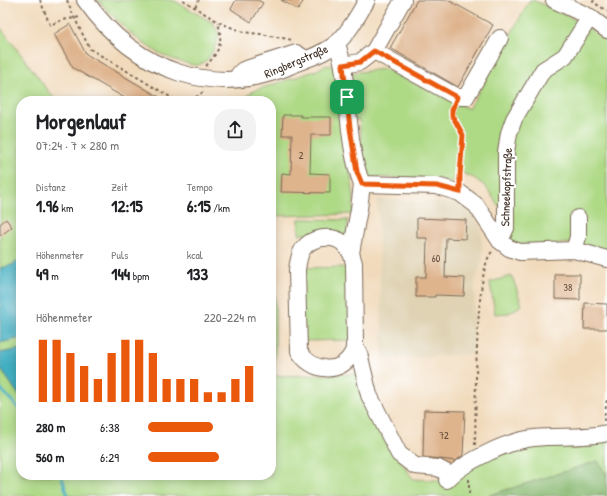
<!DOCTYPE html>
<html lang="de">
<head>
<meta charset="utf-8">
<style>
	body { margin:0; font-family:"Patrick Hand",sans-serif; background:#f2f2f2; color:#202124; height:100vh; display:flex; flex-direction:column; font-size:15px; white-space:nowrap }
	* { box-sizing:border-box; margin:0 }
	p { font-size:13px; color:#757577 }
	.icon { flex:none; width:22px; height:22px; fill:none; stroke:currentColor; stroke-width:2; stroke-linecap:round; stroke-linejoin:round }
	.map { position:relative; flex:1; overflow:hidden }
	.side { position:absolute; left:16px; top:96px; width:260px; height:384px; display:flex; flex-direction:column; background:#fff; border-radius:16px; box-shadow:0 2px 10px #0003 }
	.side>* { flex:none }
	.pin { position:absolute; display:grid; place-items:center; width:34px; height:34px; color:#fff; margin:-17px; border-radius:8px; box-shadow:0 2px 6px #0006 }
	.round { display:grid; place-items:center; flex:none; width:42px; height:42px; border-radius:16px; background:#f2f2f2 }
	.overview { display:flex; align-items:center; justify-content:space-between; height:68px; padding:0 20px }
	h1 { font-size:22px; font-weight:700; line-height:30px }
	.stats { display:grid; grid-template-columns:repeat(3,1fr); gap:6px; height:68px; padding:4px 20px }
	.stats div { display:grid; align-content:center }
	.stats b { font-size:17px; font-weight:700 }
	.stats small { font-size:11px; font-weight:400 }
	.stats p { font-size:11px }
	.chart { height:112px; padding:8px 20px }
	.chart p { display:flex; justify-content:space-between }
	.chart svg { width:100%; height:72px; margin-top:4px; stroke:#ea580c; stroke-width:6 }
	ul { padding:0 20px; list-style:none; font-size:13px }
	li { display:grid; grid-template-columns:64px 48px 1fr; align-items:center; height:30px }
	li i { height:10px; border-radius:5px; background:#ea580c }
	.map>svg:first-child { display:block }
	.built { fill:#e0d3b4 }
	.green { fill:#aed985; stroke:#748252 }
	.forest { fill:#8ab972; stroke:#627248 }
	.water { fill:#42aec1; stroke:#3e6c70 }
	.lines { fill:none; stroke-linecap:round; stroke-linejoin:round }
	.stream { stroke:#42aec1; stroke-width:3 }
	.building { fill:#deb48d }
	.minor-casing { stroke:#7b6855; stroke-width:18 }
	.path { stroke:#7b6855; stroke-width:2; stroke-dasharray:3 3; stroke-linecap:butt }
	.minor { stroke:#fff; stroke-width:16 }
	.route-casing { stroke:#fff; stroke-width:8 }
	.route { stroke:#ea580c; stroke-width:5 }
	.labels { text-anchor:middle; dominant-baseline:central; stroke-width:4; stroke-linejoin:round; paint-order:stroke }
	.number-label { font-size:10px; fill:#644c3a }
	.street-label { font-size:12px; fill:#3b2a1e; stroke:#fff }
</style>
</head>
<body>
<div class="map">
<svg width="607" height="496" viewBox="0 0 607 496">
	<rect width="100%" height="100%" fill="#fff"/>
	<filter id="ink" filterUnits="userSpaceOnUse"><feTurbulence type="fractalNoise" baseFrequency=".025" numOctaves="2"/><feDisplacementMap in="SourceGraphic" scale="8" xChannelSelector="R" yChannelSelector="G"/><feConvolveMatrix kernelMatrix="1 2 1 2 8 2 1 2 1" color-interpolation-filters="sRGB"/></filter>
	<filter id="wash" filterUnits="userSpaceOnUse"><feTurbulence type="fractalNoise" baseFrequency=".012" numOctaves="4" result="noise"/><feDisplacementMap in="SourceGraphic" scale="16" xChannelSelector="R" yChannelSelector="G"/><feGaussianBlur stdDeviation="0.9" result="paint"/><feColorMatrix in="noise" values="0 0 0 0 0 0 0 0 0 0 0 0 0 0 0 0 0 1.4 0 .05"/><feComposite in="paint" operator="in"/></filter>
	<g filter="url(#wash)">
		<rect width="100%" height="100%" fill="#f1dabb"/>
		<path class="built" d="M377 199 464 204 481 226 483 261 475 281 473 354 383 359Z"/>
		<g class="green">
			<path d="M98 0H173L213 23 219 34C216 45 211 62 198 65 194 66 189 64 186 63 149 55 123 27 98 0Z"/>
			<path d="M530 0H533L578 21 607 41V251L589 246 566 243 546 246 510 243 502 211 486 187 474 178 456 170 453 182 438 179 368 177 359 169 358 156 363 155 359 120H354L351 73 384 69 469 109Z"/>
			<path d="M0 27 56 101H21V258L12 265 0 268Z"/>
			<path d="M330 65 334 68 354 197 353 214 271 216V101H242L253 91 315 71 324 66Z"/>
			<path d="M299 219 348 220 347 234H299Z"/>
			<path d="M271 223H275V376L361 374 377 427 413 479 451 481 512 443 607 433V476L598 461 487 496H0V368L21 398V475H271Z"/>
			<path d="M350 267 352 340 301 341 300 268Z"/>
			<path d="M512 276 522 305 509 313 495 314 490 282Z"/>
			<path d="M21 338V349L0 353V343Z"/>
		</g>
		<path class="forest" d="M598 461 607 476V496H487Z"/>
		<g class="water">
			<path d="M21 258V338L0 343V268L12 265Z"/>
			<path d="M21 349V398L0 368V353Z"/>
		</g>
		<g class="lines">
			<g class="stream">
				<path d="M0 388 21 411"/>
				<path d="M61 475 68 496"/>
			</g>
		</g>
		<g id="blocks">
			<g class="building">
				<path d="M236 0H258L263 3 251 22 231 9Z"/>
				<path d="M281 0H304L298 10Z"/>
				<path d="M417 0H448L493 25 458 87 390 48Z"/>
				<path d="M70 24 86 54 166 101H130L73 68 54 34Z"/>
				<path d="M283 115H301V117H331V135H311L310 173 330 174V193L281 192 282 173 291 174 292 135H282Z"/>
				<path d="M417 218 466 220 465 239 446 238 445 277 465 278 464 296 435 295V297H416V277H426L427 238H417Z"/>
				<path d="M6 219 12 227 0 236V224Z"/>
				<path d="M555 274H580V300L555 299Z"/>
				<path d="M585 303 607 304V329H584Z"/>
				<path d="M424 410 465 411 463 455 456 461 423 457Z"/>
			</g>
		</g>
	</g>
	<g filter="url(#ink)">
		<use href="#blocks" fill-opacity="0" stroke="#7b6855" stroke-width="1"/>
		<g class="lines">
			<defs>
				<g id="minor">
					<path d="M85 0C136 72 215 101 297 63 311 57 326 53 338 42 350 31 358 15 367 0"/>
					<path d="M554 0 590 17 607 30"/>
					<path d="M337 43C339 51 342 59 343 67 349 104 348 149 362 184L437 186 460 193 476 205 500 241 509 248 520 252 574 250 607 259"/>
					<path d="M374 51 457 97H466L500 38"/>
					<path d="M343 65 360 62 374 51 403 0"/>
					<path d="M239 74 243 70 296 53 301 56"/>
					<path d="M500 241 506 228V152L509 133 514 119 543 70 565 56 590 17"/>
					<path d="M574 250 578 237V218"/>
					<path d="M351 253C348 250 346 246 343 243 332 234 311 237 303 249 299 254 298 263 297 270L299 351C311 372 341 376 353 352 354 349 354 345 355 342L354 263 351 253 359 209 362 184"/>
					<path d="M354 345 359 353 369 395 399 454 415 466 438 468 451 475"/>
					<path d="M447 480C463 462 510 440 534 438 558 435 583 439 607 433"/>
				</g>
			</defs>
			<use href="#minor" class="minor-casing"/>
			<g class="path">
				<path d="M40 0 50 25 62 20 81 17"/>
				<path d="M67 0 74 17 90 49 177 101"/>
				<path d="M183 0 218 22 243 32 260 34 293 40"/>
				<path d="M594 0 593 2 607 11"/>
				<path d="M195 7 199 0"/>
				<path d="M206 66C220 50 223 43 218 22"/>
				<path d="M191 101 203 92"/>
				<path d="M452 109V115L463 135 460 180"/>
				<path d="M604 421 607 399"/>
				<path d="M475 445C476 414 474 268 492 252"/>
				<path d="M469 479V496"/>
			</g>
			<use href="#minor" class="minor"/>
		</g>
	</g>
	<g class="lines" filter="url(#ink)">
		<defs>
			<path id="route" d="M374 51 457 97 452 110V115L463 135 460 175V192L437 186 362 184 357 172 350 128 343 65 360 62Z"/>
		</defs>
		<use href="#route" class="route-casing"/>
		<use href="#route" class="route"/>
	</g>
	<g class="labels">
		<g class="number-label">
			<text x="301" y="155">2</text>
			<text x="436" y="258">60</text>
			<text x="568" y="287">38</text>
			<text x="444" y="435">72</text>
		</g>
		<g class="street-label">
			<text transform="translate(296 61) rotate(-23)">Ringbergstraße</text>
			<text transform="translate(506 187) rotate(-88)">Schneekopfstraße</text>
		</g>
	</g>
</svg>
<div class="pin" style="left:347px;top:97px;background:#1e9e55"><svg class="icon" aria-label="arrive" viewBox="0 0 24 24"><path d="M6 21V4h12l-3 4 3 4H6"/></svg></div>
<section class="side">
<div class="overview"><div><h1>Morgenlauf</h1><p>07:24 · 7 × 280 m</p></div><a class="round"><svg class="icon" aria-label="share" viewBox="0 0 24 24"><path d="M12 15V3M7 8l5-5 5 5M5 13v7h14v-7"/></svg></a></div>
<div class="stats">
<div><p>Distanz</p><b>1.96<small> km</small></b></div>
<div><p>Zeit</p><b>12:15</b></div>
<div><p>Tempo</p><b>6:15<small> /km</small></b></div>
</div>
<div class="stats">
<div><p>Höhenmeter</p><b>49<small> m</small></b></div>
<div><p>Puls</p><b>144<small> bpm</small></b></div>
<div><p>kcal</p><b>133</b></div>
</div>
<div class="chart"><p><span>Höhenmeter</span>220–224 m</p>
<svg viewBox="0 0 160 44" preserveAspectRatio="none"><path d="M5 44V6M15 44V6M25 44V14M35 44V22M45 44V30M55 44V14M65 44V6M75 44V6M85 44V14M95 44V30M105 44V30M115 44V30M125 44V38M135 44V38M145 44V30M155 44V22"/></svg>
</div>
<ul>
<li><b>280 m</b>6:38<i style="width:60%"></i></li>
<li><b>560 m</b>6:29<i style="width:66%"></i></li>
</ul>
</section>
</div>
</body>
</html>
